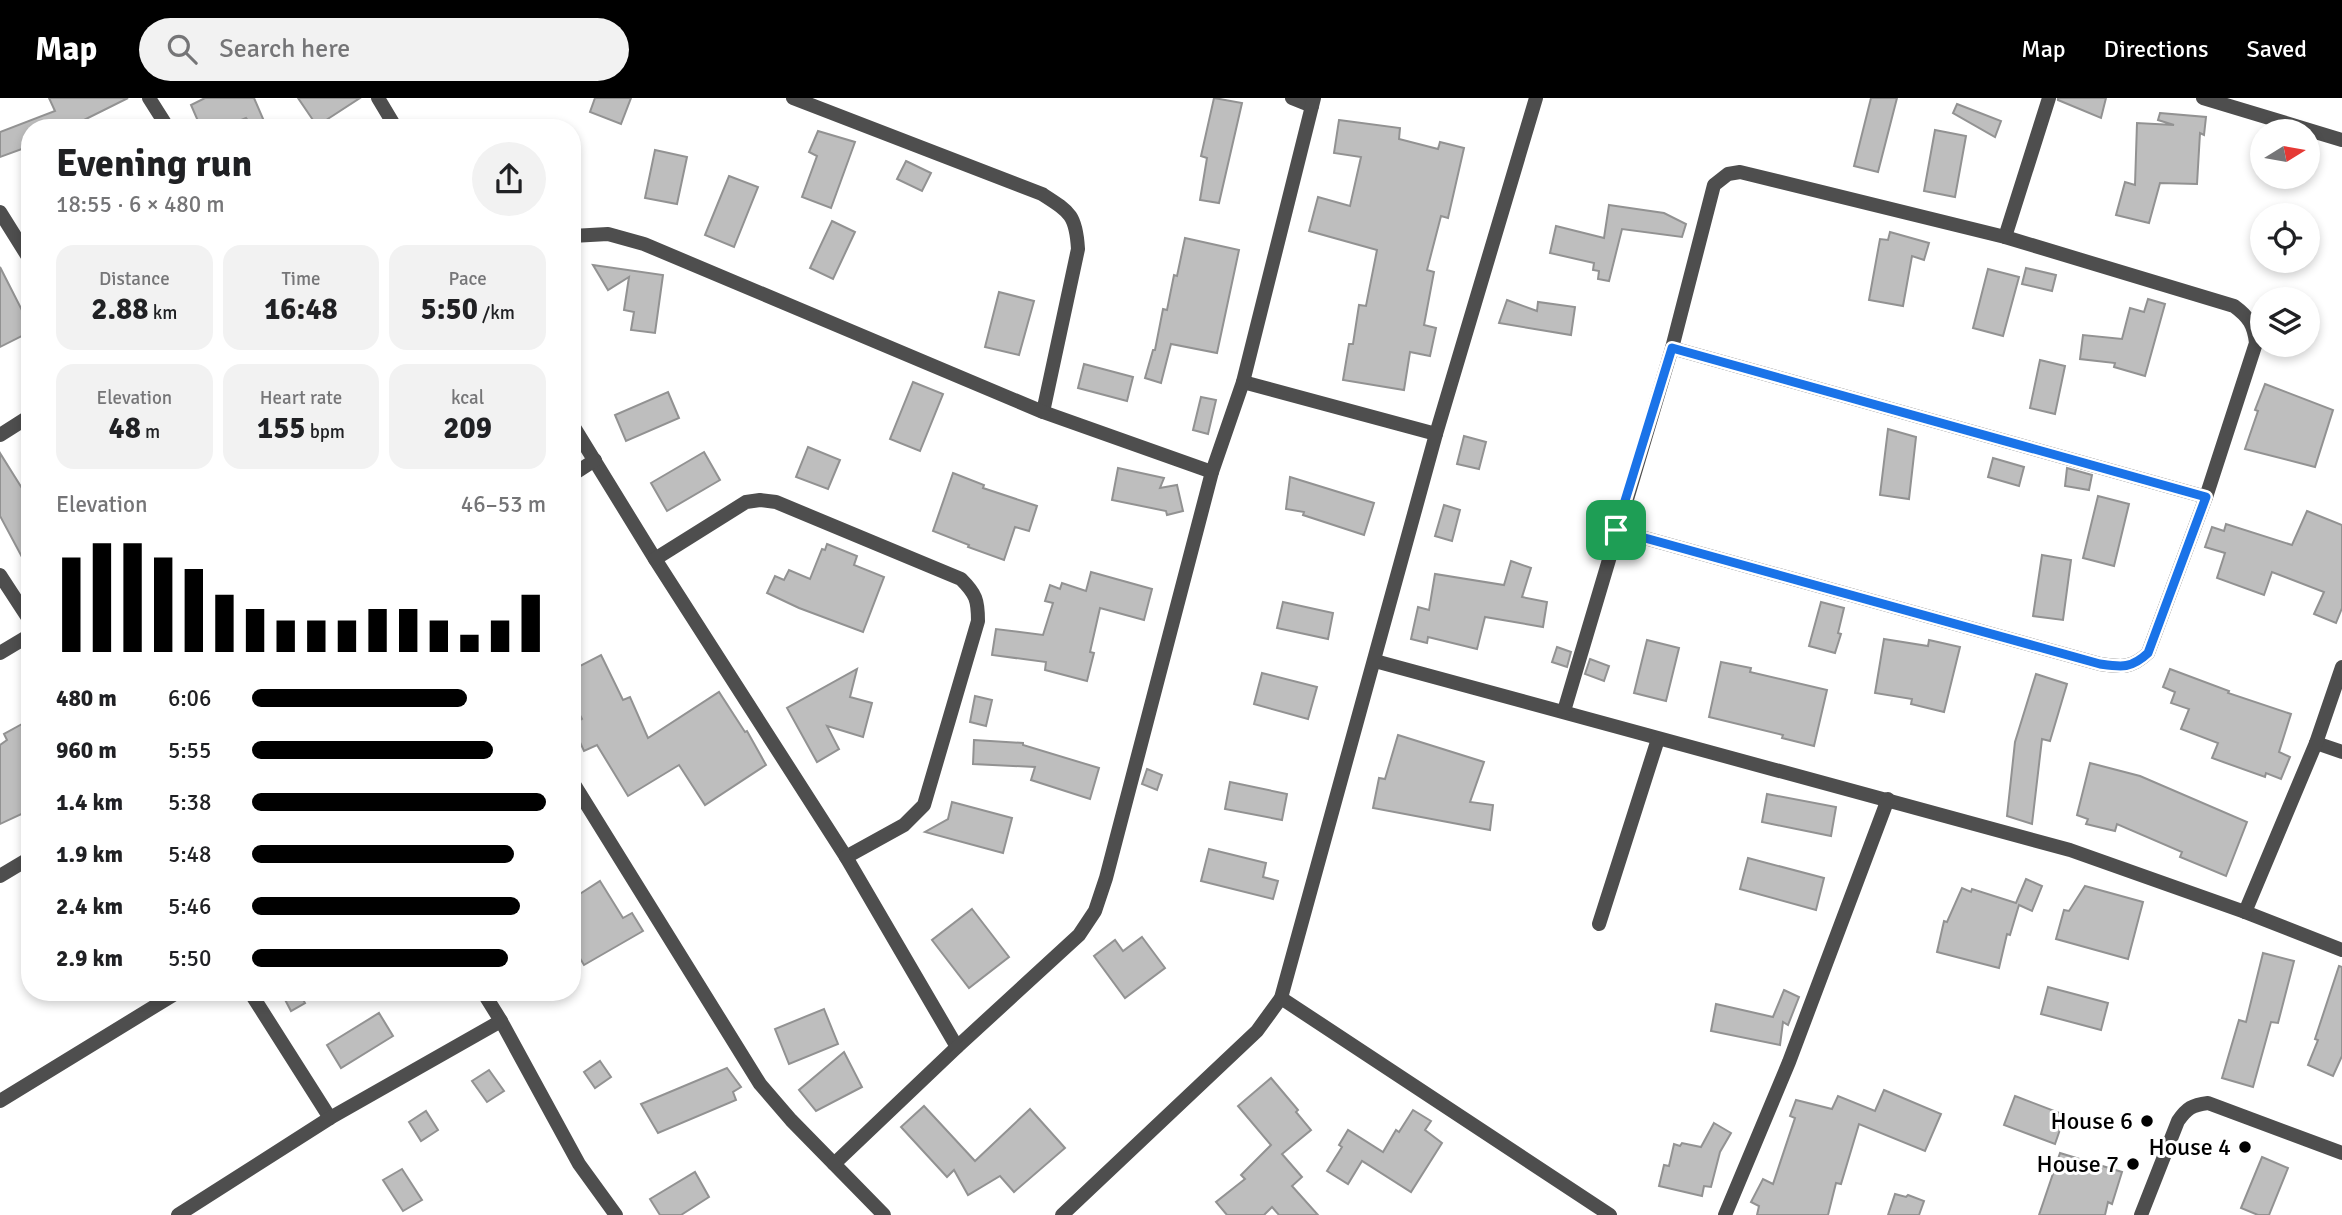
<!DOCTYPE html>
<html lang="en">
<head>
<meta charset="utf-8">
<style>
	body { margin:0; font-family:Signika,sans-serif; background:#f2f2f2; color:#202124; height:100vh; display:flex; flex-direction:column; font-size:26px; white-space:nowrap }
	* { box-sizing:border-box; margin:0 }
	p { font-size:23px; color:#757577 }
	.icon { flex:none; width:38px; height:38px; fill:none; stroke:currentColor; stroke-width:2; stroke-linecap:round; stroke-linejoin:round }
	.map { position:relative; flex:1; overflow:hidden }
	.panel { position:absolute; left:21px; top:21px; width:560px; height:882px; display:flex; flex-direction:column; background:#fff; border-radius:28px; box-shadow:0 4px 10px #0003 }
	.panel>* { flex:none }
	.needle { width:46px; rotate:79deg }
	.controls { position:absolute; left:2250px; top:21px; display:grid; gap:14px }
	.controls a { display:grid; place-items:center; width:70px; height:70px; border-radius:50%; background:#fff; box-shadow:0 4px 10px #0003; font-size:35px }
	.pin { position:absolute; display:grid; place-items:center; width:60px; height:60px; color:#fff; margin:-30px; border-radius:14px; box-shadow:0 4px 10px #0006 }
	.round { display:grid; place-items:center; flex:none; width:74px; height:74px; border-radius:37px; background:#f2f2f2 }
	.head { display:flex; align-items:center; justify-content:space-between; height:119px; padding:0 35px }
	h1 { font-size:38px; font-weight:700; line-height:52px }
	.figures { display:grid; grid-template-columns:repeat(3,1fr); gap:10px; height:119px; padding:7px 35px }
	.figures div { display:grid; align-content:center; border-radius:18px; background:#f2f2f2; text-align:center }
	.figures b { font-size:30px; font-weight:700 }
	.figures small { font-size:19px; font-weight:400 }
	.figures p { font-size:19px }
	.chart { height:196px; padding:14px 35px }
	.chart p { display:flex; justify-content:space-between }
	.chart svg { width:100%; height:126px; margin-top:7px; stroke:#000; stroke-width:6 }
	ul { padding:0 35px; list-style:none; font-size:23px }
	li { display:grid; grid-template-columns:112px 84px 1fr; align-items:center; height:52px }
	li i { height:18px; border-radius:9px; background:#000 }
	header { display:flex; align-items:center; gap:42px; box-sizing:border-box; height:98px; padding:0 35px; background:#000; color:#fff }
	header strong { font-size:33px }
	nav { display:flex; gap:38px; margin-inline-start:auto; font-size:24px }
	.search { width:490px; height:63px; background:#f2f2f2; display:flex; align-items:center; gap:18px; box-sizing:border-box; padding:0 24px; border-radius:38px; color:#757577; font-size:26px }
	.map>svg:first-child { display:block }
	.building { fill:#bebebe; stroke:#929292; stroke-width:2 }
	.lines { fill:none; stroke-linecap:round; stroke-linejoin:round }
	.street { stroke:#4e4e4e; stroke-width:14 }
	.route-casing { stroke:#fff; stroke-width:14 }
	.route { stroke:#1a73e8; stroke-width:9 }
	.poi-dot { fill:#000; stroke:#fff; stroke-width:2.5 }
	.labels { text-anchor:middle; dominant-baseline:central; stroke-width:6; stroke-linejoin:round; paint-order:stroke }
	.poi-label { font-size:24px; fill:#000; stroke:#fff; text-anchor:end }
</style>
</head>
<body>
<header>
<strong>Map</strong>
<div class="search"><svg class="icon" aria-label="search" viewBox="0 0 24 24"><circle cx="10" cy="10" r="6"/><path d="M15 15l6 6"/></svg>Search here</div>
<nav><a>Map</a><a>Directions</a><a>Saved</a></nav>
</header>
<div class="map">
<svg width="2342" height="1117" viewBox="0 0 2342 1117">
	<rect width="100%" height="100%" fill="#fff"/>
	<g class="building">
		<path d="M49 0H128L68 30H30V48L0 59V34L55 13Z"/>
		<path d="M205 0H254L267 30H254L246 20 222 30H201L191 7Z"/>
		<path d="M298 0H360L317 28Z"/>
		<path d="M595 0H631L621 26 590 14Z"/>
		<path d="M1214 0 1242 5 1219 105 1200 102 1207 60 1201 58Z"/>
		<path d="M1871 0H1897L1878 74 1854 68Z"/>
		<path d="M2058 0H2106L2101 20 2058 2Z"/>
		<path d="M1957 6 2001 23 1995 39 1953 15Z"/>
		<path d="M2160 15 2206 19 2204 37 2200 35 2197 86 2160 85 2149 125 2116 117 2125 84 2135 87 2137 25 2174 27 2158 22Z"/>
		<path d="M1339 22 1400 30 1399 41 1438 51 1440 44 1464 50 1448 120 1441 118 1427 172 1434 174 1424 227 1436 230 1430 258 1410 254 1404 292 1343 282 1349 246H1353L1359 207 1366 208 1377 152 1309 133 1318 99 1350 108 1361 59 1334 55Z"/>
		<path d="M1935 32 1966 38 1955 99 1924 93Z"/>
		<path d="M818 33 855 44 831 110 802 99 817 58 809 54Z"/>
		<path d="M655 52 687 59 677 106 645 100Z"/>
		<path d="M906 63 931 75 922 93 897 81Z"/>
		<path d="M729 78 758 89 734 149 705 137Z"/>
		<path d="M1609 107 1664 115 1686 126 1682 139 1622 131 1609 183 1598 181 1599 173 1593 172 1594 165 1550 155 1556 128 1604 140Z"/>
		<path d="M832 123 855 134 833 181 810 170Z"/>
		<path d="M1890 134 1929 145 1924 162 1912 158 1903 208 1869 202 1880 141 1888 142Z"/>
		<path d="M1185 140 1239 152 1217 255 1171 246 1161 285 1145 280 1153 252H1155L1163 211 1167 212 1174 177 1177 178Z"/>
		<path d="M593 167 663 177 655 235 631 232 634 214 624 212 629 179 608 192Z"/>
		<path d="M0 169 30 228V234L0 249Z"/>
		<path d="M2026 170 2056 177 2052 193 2022 186Z"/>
		<path d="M1988 171 2019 179 2003 238 1973 230Z"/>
		<path d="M999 194 1034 203 1019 257 985 249Z"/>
		<path d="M2148 201 2165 206 2145 278 2114 269 2115 265 2080 261 2083 237 2122 241 2130 210 2144 214Z"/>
		<path d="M1507 202 1537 213 1538 204 1575 209 1571 237 1499 225Z"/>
		<path d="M2040 262 2065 268 2055 316 2030 310Z"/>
		<path d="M1084 266 1133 279 1127 303 1078 290Z"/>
		<path d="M913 284 943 296 920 353 890 341Z"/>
		<path d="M2265 286 2333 312 2315 369 2245 351 2258 313 2255 312Z"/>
		<path d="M668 294 679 320 626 343 615 317Z"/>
		<path d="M1201 299 1216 302 1208 336 1193 332Z"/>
		<path d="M1888 331 1916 339 1909 401 1880 397Z"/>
		<path d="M1464 338 1486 344 1479 371 1457 366Z"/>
		<path d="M808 349 840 362 828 391 796 379Z"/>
		<path d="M704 354 720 382 667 413 651 385Z"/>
		<path d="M0 355 30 403V474L0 418Z"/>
		<path d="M1993 360 2024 369 2019 388 1988 379Z"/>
		<path d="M1118 370 1164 380 1160 390 1177 387 1183 413 1167 417 1166 413 1112 402Z"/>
		<path d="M2067 370 2092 377 2089 392 2065 388Z"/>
		<path d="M953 375 984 387 983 390 1037 408 1029 433 1015 429 1004 462 968 449 969 447 933 433Z"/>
		<path d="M1290 379 1374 405 1364 437 1303 417 1304 414 1286 411Z"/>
		<path d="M2098 398 2129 406 2114 468 2083 460Z"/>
		<path d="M1444 407 1460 412 1452 443 1435 438Z"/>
		<path d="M2307 413 2342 427V510L2336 525 2314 516 2324 494 2272 474 2264 497 2217 480 2225 455 2205 449 2212 429 2224 433 2226 426 2292 447Z"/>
		<path d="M827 446 857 458 854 467 884 479 863 534 799 510 767 495 775 478 784 482 789 472 810 481 822 451 825 452Z"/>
		<path d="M2042 457 2071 462 2063 522 2033 518Z"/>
		<path d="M1511 463 1531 470 1522 499 1547 504 1543 529 1485 519 1477 551 1428 539 1427 545 1411 541 1418 509 1429 512 1435 476 1504 487Z"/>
		<path d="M1091 474 1152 491 1144 522 1100 510 1090 554 1094 555 1087 583 1045 572 1046 564 992 557 996 531 1043 537 1053 505 1045 503 1050 487 1060 491 1062 485 1086 493Z"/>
		<path d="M1283 504 1333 515 1328 541 1277 530Z"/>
		<path d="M1821 504 1844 510 1838 535 1841 536 1835 555 1809 548Z"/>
		<path d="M1884 541 1928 548 1929 542 1960 549 1944 614 1911 606 1912 601 1875 595Z"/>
		<path d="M1647 542 1679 550 1666 603 1634 595Z"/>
		<path d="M1557 549 1571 554 1567 569 1552 564Z"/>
		<path d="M601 557 623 602 630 599 648 640 719 594 745 634 747 633 766 667 705 707 679 667 628 698 597 647 584 653 572 627 582 621 572 602V572Z"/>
		<path d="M1590 561 1609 568 1604 583 1585 576Z"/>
		<path d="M1721 564 1751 570 1750 574 1827 592 1814 648 1782 640 1783 637 1709 619Z"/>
		<path d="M857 571 850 599 872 605 863 639 827 628 839 651 817 664 787 610Z"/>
		<path d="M2170 571 2229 593 2228 595 2291 616 2279 654 2290 659 2281 681 2266 675 2265 679 2212 660 2218 645 2181 631 2189 611 2171 605 2175 594 2163 589Z"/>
		<path d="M1262 575 1317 589 1308 621 1254 606Z"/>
		<path d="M2036 576 2067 586 2050 643 2042 641 2032 726 2007 718 2015 644Z"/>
		<path d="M975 598 992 602 986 628 970 624Z"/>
		<path d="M22 626 30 640V712L0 726V647L7 642 4 636Z"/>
		<path d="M1398 637 1484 664 1470 704 1493 707 1490 732 1373 710 1379 680 1385 681Z"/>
		<path d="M974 642 1023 645V647L1099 670 1090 701 1031 682 1035 669 973 666Z"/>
		<path d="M2090 665 2140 678 2247 724 2226 778 2180 759 2182 754 2117 726 2115 733 2086 726 2088 721 2077 717Z"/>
		<path d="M1147 671 1162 677 1157 692 1142 686Z"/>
		<path d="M1230 684 1287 696 1282 722 1225 711Z"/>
		<path d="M1767 696 1836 709 1831 738 1762 724Z"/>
		<path d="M952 704 1012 720 1003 755 925 734 948 721Z"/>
		<path d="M1209 751 1266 765 1263 779 1278 783 1273 801 1201 783Z"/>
		<path d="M1748 760 1824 780 1816 812 1740 791Z"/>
		<path d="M2026 781 2042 788 2032 813 2019 807 2010 837 2007 836 1999 870 1937 854 1944 823 1947 824 1962 790 1971 794 1972 791 2016 805Z"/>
		<path d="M600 783 623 820 632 815 643 833 584 867 572 847V801Z"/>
		<path d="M2085 788 2143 804 2128 861 2056 841 2064 812 2069 813Z"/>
		<path d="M972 811 1009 859 969 890 932 842Z"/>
		<path d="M1142 839 1165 870 1125 900 1094 858 1115 842 1123 853Z"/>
		<path d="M2263 855 2294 863 2278 925 2271 924 2253 989 2222 980 2239 922 2246 924Z"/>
		<path d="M2339 868 2342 869V958L2333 978 2308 967 2318 942 2315 941Z"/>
		<path d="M2048 889 2108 905 2101 932 2041 916Z"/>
		<path d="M1784 892 1799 899 1788 927 1783 924 1780 947 1711 933 1716 906 1773 919Z"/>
		<path d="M281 894H299L305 905 291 913Z"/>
		<path d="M824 911 838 946 789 966 775 931Z"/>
		<path d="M379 915 393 938 341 970 327 947Z"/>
		<path d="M844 954 862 989 816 1013 799 992Z"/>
		<path d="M600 963 611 979 595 990 584 974Z"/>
		<path d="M727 970 741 989 733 994 736 1002 658 1035 641 1006Z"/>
		<path d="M489 972 504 993 487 1004 472 983Z"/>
		<path d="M1271 980 1298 1012 1296 1014 1311 1032 1282 1056 1302 1079 1292 1088 1318 1117H1279L1272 1109 1264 1117H1227L1216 1104 1245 1081 1241 1077 1271 1047 1238 1008Z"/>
		<path d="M1884 992 1941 1016 1925 1053 1859 1026 1841 1086 1836 1085 1828 1117H1757L1759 1108 1751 1104 1763 1081 1773 1086 1795 1020 1790 1018 1796 1002 1832 1011 1838 998 1875 1013Z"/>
		<path d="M2015 998 2065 1017 2055 1046 2004 1027Z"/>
		<path d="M924 1008 975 1063 1030 1011 1065 1050 1014 1094 1000 1078 968 1097 954 1072 947 1079 901 1029Z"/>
		<path d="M1413 1012 1431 1023 1425 1032 1442 1045 1411 1094 1362 1063 1348 1086 1327 1073 1342 1049 1339 1047 1348 1032 1383 1054 1396 1032 1399 1034Z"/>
		<path d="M426 1013 438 1032 421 1043 409 1024Z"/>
		<path d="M1714 1025 1731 1035 1720 1054 1711 1089 1704 1088 1702 1098 1659 1088 1664 1067 1669 1068 1674 1046 1680 1048 1682 1045 1701 1049Z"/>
		<path d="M2060 1055 2122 1074 2112 1106 2108 1104 2105 1117H2039Z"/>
		<path d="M2262 1059 2288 1070 2269 1117H2258L2241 1110Z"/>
		<path d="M402 1071 422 1102 403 1113 383 1082Z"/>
		<path d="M695 1074 709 1099 681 1117H660L650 1101Z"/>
		<path d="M1895 1096 1906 1099 1908 1097 1924 1103 1919 1117H1888Z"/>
	</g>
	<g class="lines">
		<g class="street">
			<path d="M149 0 168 30"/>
			<path d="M378 0 396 30"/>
			<path d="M793 0 1042 96C1070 114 1076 117 1078 151L1043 314"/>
			<path d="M1292 0 1312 8"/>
			<path d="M2203 0 2342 42"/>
			<path d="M0 114 30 162"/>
			<path d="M572 138 608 136 644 146 1043 314 1212 374"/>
			<path d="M2005 139 2049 0"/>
			<path d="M1672 250 2206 399"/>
			<path d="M1243 284 1436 336"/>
			<path d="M572 326 655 461 846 759 957 949"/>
			<path d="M0 337 30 318"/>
			<path d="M572 377 595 362"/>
			<path d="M655 461 746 404 760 402 776 404 961 481C976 496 978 502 978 523L924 707 904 727 846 759"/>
			<path d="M0 477 30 523"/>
			<path d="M0 555 30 537"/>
			<path d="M1375 563 2070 752 2245 814 2342 852"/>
			<path d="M1564 613 1672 250 1714 87 1728 76 1740 74 2005 139 2234 208C2249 219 2254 227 2256 245L2206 399 2148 555C2131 571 2121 569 2100 566L1616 432"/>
			<path d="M2316 645 2342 654"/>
			<path d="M572 683 760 986 791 1022 884 1117"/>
			<path d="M0 778 30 760"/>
			<path d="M2245 814 2316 645 2342 569"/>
			<path d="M1599 826 1658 641"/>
			<path d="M250 894 330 1020"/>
			<path d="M483 894 501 923 579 1066 616 1117"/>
			<path d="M1281 900 1610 1117"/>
			<path d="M0 1003 178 894"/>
			<path d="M834 1066 957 949 1079 837 1095 813 1106 780 1212 374 1243 284 1314 0"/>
			<path d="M178 1117 330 1020 501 923"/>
			<path d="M1062 1117 1257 933 1281 900 1436 336 1536 0"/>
			<path d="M1725 1117 1789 964 1888 701"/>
			<path d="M2141 1117 2178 1023C2187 1010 2192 1007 2208 1005L2342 1055"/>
		</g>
	</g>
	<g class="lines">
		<defs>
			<path id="route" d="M1672 250 2206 399 2148 555C2131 571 2121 569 2100 566L1616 432Z"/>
		</defs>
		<use href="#route" class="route-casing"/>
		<use href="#route" class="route"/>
	</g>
	<g class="poi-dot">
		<circle cx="2147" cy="1023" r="7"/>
		<circle cx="2245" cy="1049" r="7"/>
		<circle cx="2133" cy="1066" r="7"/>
	</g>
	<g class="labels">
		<g class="poi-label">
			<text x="2133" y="1023">House 6</text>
			<text x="2231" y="1049">House 4</text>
			<text x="2119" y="1066">House 7</text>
		</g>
	</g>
</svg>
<div class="controls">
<a><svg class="needle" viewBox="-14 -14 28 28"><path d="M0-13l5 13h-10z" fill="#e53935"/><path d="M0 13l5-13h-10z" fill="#757577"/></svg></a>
<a><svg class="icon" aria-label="locate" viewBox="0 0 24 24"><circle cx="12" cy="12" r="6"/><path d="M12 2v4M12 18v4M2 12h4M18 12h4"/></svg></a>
<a><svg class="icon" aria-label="layers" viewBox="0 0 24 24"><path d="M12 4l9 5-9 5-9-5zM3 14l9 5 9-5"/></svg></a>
</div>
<div class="pin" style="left:1616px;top:432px;background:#1e9e55"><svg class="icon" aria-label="arrive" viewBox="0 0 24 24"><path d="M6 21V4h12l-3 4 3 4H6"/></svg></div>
<section class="panel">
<div class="head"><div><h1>Evening run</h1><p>18:55 · 6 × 480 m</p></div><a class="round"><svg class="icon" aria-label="share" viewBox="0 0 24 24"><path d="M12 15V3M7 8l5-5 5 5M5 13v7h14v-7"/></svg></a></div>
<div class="figures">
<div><p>Distance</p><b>2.88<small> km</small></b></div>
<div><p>Time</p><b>16:48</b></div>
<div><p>Pace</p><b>5:50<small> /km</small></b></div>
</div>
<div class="figures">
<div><p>Elevation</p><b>48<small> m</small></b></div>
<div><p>Heart rate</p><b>155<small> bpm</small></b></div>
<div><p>kcal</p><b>209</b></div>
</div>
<div class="chart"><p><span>Elevation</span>46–53 m</p>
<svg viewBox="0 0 160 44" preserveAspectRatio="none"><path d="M5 44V11M15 44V6M25 44V6M35 44V11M45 44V15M55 44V24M65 44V29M75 44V33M85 44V33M95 44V33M105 44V29M115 44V29M125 44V33M135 44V38M145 44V33M155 44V24"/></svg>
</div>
<ul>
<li><b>480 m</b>6:06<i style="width:73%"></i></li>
<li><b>960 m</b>5:55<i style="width:82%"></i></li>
<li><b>1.4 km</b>5:38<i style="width:100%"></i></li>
<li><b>1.9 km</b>5:48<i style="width:89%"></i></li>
<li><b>2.4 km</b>5:46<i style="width:91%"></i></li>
<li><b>2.9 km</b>5:50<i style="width:87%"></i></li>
</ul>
</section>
</div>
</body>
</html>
